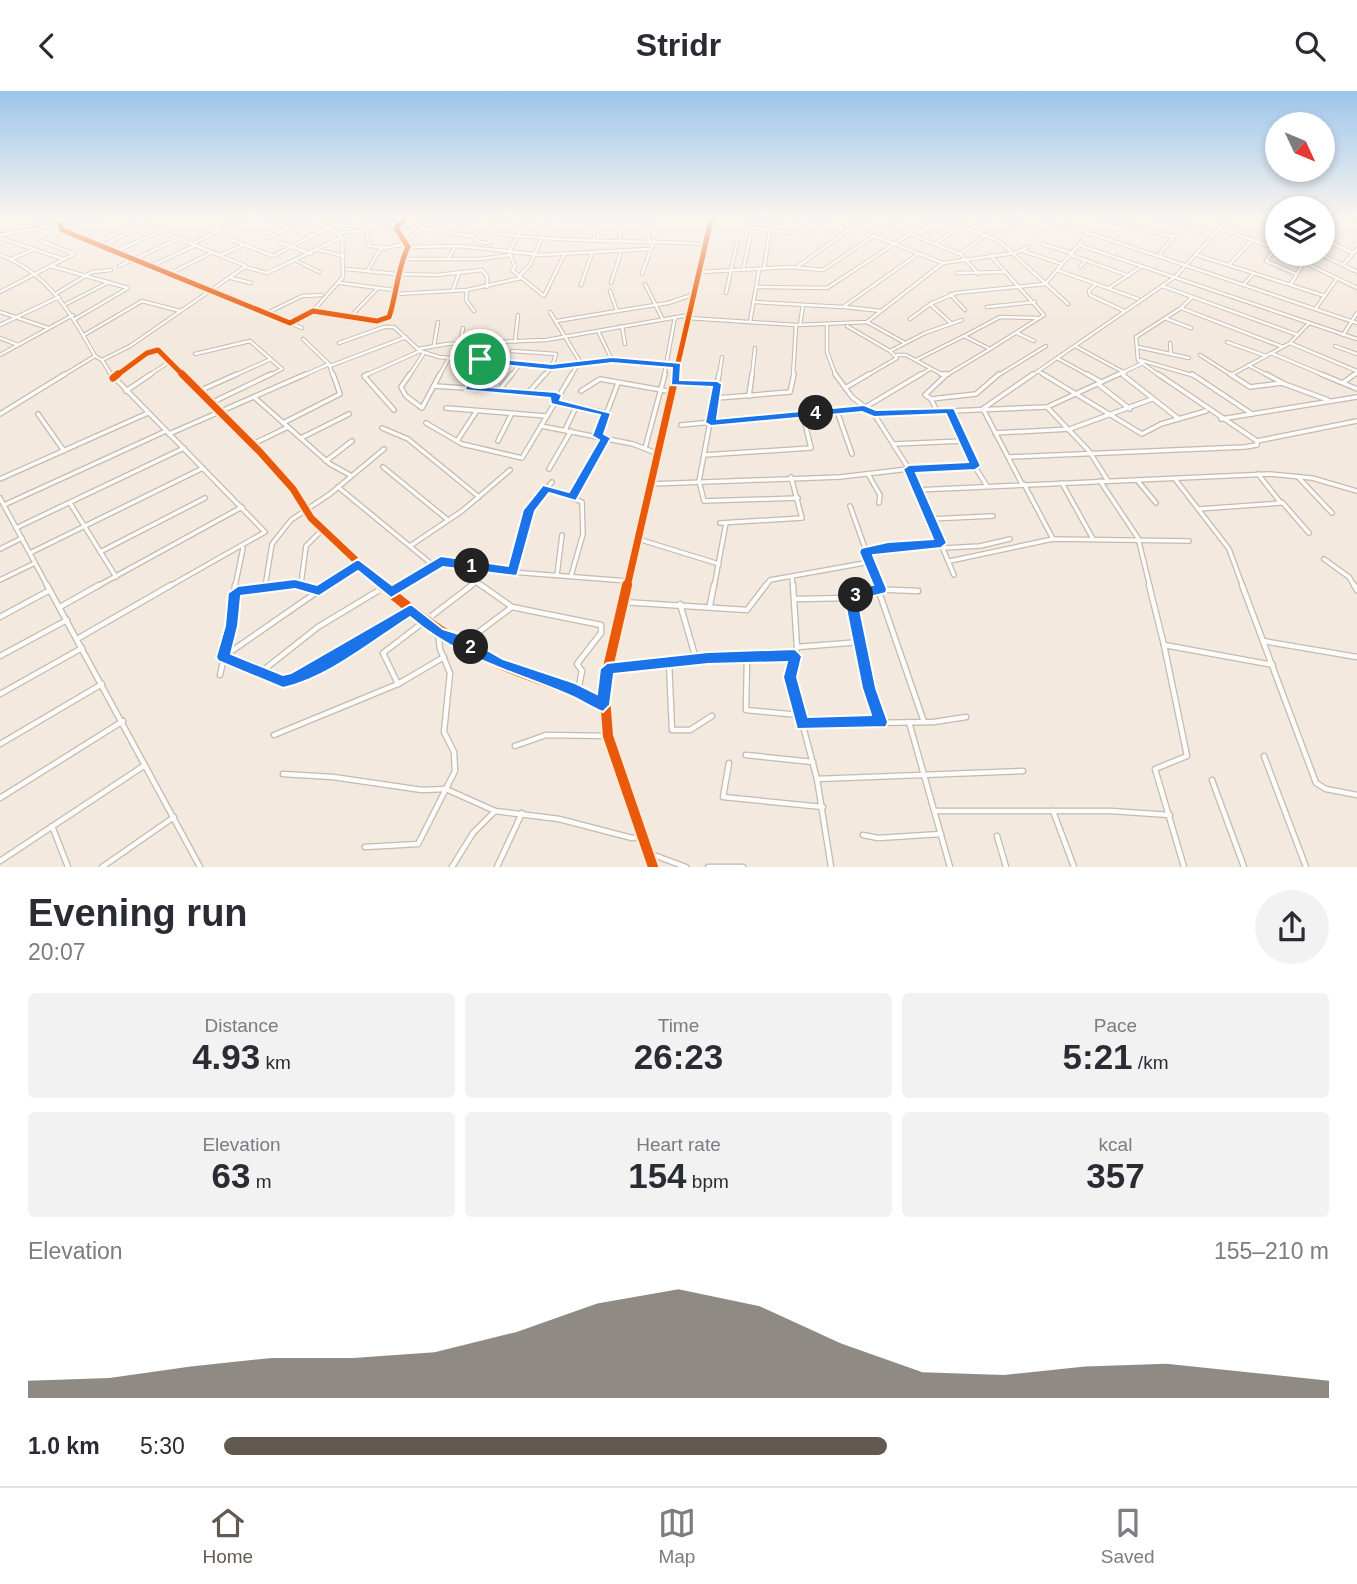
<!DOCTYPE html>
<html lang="en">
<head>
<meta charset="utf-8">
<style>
	body { margin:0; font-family:Helvetica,sans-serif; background:#f2f2f3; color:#2b2b33; height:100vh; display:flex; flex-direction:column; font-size:26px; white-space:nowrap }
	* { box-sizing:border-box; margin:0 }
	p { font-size:23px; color:#7c7c81 }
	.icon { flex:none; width:38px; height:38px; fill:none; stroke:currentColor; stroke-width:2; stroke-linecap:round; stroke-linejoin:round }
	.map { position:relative; height:776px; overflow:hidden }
	.sheet { display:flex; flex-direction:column; background:#fff; flex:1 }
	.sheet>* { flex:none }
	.needle { width:46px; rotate:134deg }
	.fabs { position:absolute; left:1265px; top:21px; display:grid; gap:14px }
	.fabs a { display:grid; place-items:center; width:70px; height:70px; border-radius:50%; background:#fff; box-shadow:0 4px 10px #0003; font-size:35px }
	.pin { position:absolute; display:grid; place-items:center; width:60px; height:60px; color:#fff; margin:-30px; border:4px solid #fff; border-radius:50%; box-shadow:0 2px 7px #0007 }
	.km { position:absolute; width:35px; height:35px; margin:-18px; border-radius:50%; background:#222; color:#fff; font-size:19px; line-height:35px; text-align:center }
	.round { display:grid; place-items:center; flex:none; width:74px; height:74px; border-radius:37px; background:#f2f2f3 }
	.overview { display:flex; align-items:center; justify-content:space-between; height:119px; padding:0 28px }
	h1 { font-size:38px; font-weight:600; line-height:52px }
	.metrics { display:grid; grid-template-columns:repeat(3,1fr); gap:10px; height:119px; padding:7px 28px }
	.metrics div { display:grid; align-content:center; border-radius:7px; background:#f2f2f3; text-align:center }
	.metrics b { font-size:35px; font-weight:600 }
	.metrics small { font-size:19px; font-weight:400 }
	.metrics p { font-size:19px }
	.chart { height:196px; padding:14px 28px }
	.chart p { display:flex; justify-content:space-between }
	.chart svg { width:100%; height:126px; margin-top:7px; fill:#625a51; opacity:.7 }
	ul { padding:0 28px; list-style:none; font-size:23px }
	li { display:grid; grid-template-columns:112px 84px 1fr; align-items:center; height:52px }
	li i { height:18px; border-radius:9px; background:#625a51 }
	header { display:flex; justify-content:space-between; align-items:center; height:91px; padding:0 28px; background:#fff; font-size:32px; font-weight:600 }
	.dock { display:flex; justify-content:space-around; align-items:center; height:98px; border-top:2px solid #e1e1e2; background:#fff; font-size:19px; color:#7c7c81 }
	.dock a { display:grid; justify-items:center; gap:4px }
	.dock .current { color:#625a51 }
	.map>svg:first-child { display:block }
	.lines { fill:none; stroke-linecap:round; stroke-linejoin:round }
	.minor-far2-casing { stroke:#c3bab0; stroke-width:4.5 }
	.minor-far1-casing { stroke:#c3bab0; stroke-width:6 }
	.minor-casing { stroke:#c3bab0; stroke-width:7 }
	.minor-far2 { stroke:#fdfcfa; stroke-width:2.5 }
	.minor-far1 { stroke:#fdfcfa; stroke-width:3.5 }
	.minor { stroke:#fdfcfa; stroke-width:4.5 }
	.cycleway-far2-casing { stroke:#fcead6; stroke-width:9 }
	.cycleway-far1-casing { stroke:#fcead6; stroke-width:11 }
	.cycleway-casing { stroke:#fcead6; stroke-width:14 }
	.cycleway-far2 { stroke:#e8590c; stroke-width:5 }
	.cycleway-far1 { stroke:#e8590c; stroke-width:7 }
	.cycleway { stroke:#e8590c; stroke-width:10 }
	.route { fill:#1a73e8; stroke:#fff; stroke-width:2; fill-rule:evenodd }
</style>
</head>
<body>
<header><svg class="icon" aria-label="back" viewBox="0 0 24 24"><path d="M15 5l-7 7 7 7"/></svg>Stridr<svg class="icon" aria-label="search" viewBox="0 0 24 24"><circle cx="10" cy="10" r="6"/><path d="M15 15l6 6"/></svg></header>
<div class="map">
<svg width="1357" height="776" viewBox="0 0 1357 776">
	<rect width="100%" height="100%" fill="#f4e9de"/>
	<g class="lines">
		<defs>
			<g id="minor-far2">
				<path d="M0 125 5 126"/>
				<path d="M34 125 49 133"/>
				<path d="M256 125 314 145"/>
				<path d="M284 125 329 136 342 146 343 186 313 220"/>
				<path d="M355 125 376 129"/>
				<path d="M428 125 449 128"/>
				<path d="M448 125 480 151 488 152 501 125"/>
				<path d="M593 125 594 149"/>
				<path d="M757 125 784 137"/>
				<path d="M791 125 816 136"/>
				<path d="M971 125 983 129"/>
				<path d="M995 125 1034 139"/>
				<path d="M1038 125 1357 232"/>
				<path d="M1090 125 1174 146"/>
				<path d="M1150 125 1184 134 1160 162 1162 166"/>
				<path d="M1191 125 1184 134 1213 143"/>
				<path d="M552 126 527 127 509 161 515 176 512 179 544 205 565 162"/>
				<path d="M646 126 649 150"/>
				<path d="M937 126 999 150 1068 213"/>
				<path d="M620 127V148"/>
				<path d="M375 130 397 134"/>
				<path d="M60 133 62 139 290 232 313 220 377 230 389 226C397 203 397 178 408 156L396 137 407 125"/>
				<path d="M752 136 790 142"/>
				<path d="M421 137 474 146"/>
				<path d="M1219 137 1278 158"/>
				<path d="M972 138 990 125"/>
				<path d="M465 139 475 125"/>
				<path d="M339 142 366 139 369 155 382 156"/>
				<path d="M494 142C564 152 635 149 705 153"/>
				<path d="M805 142 834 125"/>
				<path d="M910 143 960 163 979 183"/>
				<path d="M0 144 110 125"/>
				<path d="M874 145 943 172"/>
				<path d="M0 147 63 168"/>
				<path d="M267 147 289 137"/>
				<path d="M229 148 273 165 351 125"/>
				<path d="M1323 148 1353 162"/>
				<path d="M41 150 74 163"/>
				<path d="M281 152 311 163"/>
				<path d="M405 152 434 126"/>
				<path d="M192 153 249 125"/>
				<path d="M935 153 962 134"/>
				<path d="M1042 153 1072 162"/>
				<path d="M1079 154 1357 248"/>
				<path d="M1278 154 1266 170 1296 183"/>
				<path d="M101 155 145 134"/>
				<path d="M408 156 459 155 541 164 650 158"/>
				<path d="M319 159 343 165"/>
				<path d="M116 160 159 141"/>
				<path d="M1023 160 1062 173"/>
				<path d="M960 163 986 144"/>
				<path d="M1287 163 1357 197"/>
				<path d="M1320 163 1357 181"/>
				<path d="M0 164C47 181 72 223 95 265L102 269 112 285"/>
				<path d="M221 164 243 154"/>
				<path d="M1071 164 1129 185"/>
				<path d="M1197 164 1325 205"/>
				<path d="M11 168 33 159"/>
				<path d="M404 168H480L510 164"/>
				<path d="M448 168 456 155"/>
				<path d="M297 170 319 181"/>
				<path d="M1229 174 1253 148"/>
				<path d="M1343 174 1357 158"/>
				<path d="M51 175 128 197 75 228"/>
				<path d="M119 175 176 149"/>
				<path d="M151 175 194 155"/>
				<path d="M245 176 267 182 342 146"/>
				<path d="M797 176 868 125"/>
				<path d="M1080 176 1086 169"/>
				<path d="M346 178 397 183"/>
				<path d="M764 178 770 139"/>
				<path d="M368 179 380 158 405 153"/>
				<path d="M743 179 752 136 750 125"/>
				<path d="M1057 179 1138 208"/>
				<path d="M700 181 791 176 823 179 903 125"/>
				<path d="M957 182 1006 181"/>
				<path d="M169 183 213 161"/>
				<path d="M396 183 437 184 482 179 487 185V196"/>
				<path d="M642 183 654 150"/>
				<path d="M519 185 530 174 551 126 591 129 686 125"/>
				<path d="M231 187 251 192"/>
				<path d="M340 192 394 199"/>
				<path d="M611 192 621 161"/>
				<path d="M645 193 662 227"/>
				<path d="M1244 193 1254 182"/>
				<path d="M1291 193 1304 171"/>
				<path d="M581 194 592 162"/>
				<path d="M1095 194 1089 200 1090 204 1124 220"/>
				<path d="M1162 195 1298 244"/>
				<path d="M757 196 827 197 937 125"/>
				<path d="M1109 197 1142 175"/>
				<path d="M453 199 459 182"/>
				<path d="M467 199 466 209 474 220"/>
				<path d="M610 200 617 220 668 212 695 203"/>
				<path d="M0 201 74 163"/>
				<path d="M57 202 92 181 111 179"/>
				<path d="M726 202 737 152"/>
				<path d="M396 203 467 199 521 187"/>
				<path d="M950 203 965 219"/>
				<path d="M755 211 843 216 918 163"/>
				<path d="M66 213 109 191"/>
				<path d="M845 216 881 220"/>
				<path d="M987 216 1035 211"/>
				<path d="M1181 217 1283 256"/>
				<path d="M1316 217 1336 189"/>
				<path d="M0 221 48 237"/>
				<path d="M550 221 582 274"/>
				<path d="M267 222 302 205 322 204"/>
				<path d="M350 226 378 197"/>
				<path d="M688 227 796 234 867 231 943 172 1015 162 1028 156"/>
				<path d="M910 228 929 214"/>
				<path d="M1167 228 1191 237"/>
				<path d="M557 230 617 220"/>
				<path d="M750 231 759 179"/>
				<path d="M867 231 905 252"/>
				<path d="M951 232 930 213 956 202 1045 193 1089 142"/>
				<path d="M292 233 302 237"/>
				<path d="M0 234 59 206"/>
				<path d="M800 234 803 214"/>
				<path d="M827 234V261L836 285"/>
				<path d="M622 235 625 253"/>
				<path d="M847 235 890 260"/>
				<path d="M598 240 612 269"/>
				<path d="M1017 242 1034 250"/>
				<path d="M84 244 142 210 180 220"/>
				<path d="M1343 244 1357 222"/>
				<path d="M964 245 1000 226 1037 227"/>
				<path d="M0 247 18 254"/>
				<path d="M303 248 329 273 333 285"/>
				<path d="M515 251 518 224"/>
				<path d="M1227 251 1266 265"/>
				<path d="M339 252 384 236H394L420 260 439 266 552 276 612 269 678 274"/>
				<path d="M460 252 463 237"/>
				<path d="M1170 252 1171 263"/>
				<path d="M1290 252 1357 280"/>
				<path d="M434 254 438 231"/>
				<path d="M1075 255 1125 282"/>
				<path d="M1335 255 1357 263"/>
				<path d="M1138 256 1189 267"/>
				<path d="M418 258 447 253 546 249 689 224"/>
				<path d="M512 260 556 263 552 276 544 285"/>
				<path d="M1271 262 1326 285"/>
				<path d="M195 263 250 250 282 278 268 285"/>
				<path d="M0 264 73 224"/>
				<path d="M897 264H906L945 285"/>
				<path d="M1200 264 1233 285"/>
				<path d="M1057 267 1090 285"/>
				<path d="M102 269 130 255 246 175 123 125"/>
				<path d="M916 269 964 245 990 258 1044 224 990 164"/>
				<path d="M1140 269 1195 285"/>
				<path d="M1248 274 1269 285"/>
				<path d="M330 275 406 246"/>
				<path d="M1038 280 1046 285"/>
				<path d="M1231 284 1290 252 1309 232"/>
				<path d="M62 285 95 265"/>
				<path d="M116 285 147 262 158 259 184 285"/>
				<path d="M148 285 169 271"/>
				<path d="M233 285 271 268"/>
				<path d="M302 285 329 273"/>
				<path d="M364 285 420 260"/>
				<path d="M409 285 424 262"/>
				<path d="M439 285 449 267"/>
				<path d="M473 285 480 268"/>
				<path d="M511 285 521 272"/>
				<path d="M571 285 577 275"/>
				<path d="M664 285 675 226"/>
				<path d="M675 285 712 125"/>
				<path d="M719 285 722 266"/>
				<path d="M752 285 755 257"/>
				<path d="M793 285 796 234"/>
				<path d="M866 285 897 267 890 260 925 242 962 229"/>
				<path d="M918 285 930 278"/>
				<path d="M945 285 990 258"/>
				<path d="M997 285 1046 255"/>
				<path d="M1031 285 1175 186 1231 125"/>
				<path d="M1115 285 1141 273"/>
				<path d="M1160 285 1138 269 1136 246 1181 217 1192 206"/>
				<path d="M1353 285 1357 282"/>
			</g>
			<g id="minor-far1">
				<path d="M111 283 265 441 168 496"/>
				<path d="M182 283 260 361 293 398 311 427 384 496"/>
				<path d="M368 283 364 285 394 319"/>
				<path d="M410 283 401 296 406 305 422 317 440 283"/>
				<path d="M719 283 699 390 704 410 798 407"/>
				<path d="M835 283 852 306 874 323"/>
				<path d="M941 283H948"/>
				<path d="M1043 283 1142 343 1161 333 1206 320"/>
				<path d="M1087 283 1101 291"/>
				<path d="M1158 283 1257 350"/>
				<path d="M1192 283 1252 323"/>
				<path d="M1230 283 1250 296 1282 292 1328 309"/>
				<path d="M1266 283 1281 291"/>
				<path d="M1321 283 1357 298"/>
				<path d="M1123 284 1179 328"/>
				<path d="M113 287 118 283"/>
				<path d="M1344 291 1355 283"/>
				<path d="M675 292 717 293"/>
				<path d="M1098 293 1130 318"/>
				<path d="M434 295 529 301 545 283"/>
				<path d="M468 297 474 283"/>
				<path d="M845 297 869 283"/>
				<path d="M499 299 512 283"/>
				<path d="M126 300 151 283"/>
				<path d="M199 300 237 283"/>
				<path d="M581 300 600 288 673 301"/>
				<path d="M529 301 557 304"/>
				<path d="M749 305 752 283"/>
				<path d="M254 306 330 373 350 384"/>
				<path d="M717 307 790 301 794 283"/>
				<path d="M931 308 925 304 945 285"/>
				<path d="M554 311 606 322"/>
				<path d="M211 312 271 283"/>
				<path d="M446 317 546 325"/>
				<path d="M984 317 1033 283"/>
				<path d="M1048 317 1089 360 1108 390"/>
				<path d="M983 318 1022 393"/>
				<path d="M837 320 852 363"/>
				<path d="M937 320 931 308 976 303 999 283"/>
				<path d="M0 323 65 283"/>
				<path d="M38 323 64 360"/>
				<path d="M1221 328 1357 306"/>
				<path d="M283 332 340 303 333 283"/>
				<path d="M426 332 462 353 522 367 572 283"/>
				<path d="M681 334 864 317 921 283"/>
				<path d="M541 335 633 353 656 362"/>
				<path d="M382 337 408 348 479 406"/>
				<path d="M565 339 576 316"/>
				<path d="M995 342 1070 338 1152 308"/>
				<path d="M169 343 306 283"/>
				<path d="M598 345 618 292"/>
				<path d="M301 347 349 323"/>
				<path d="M457 350 476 321"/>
				<path d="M498 350 512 322"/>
				<path d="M253 353 288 336"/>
				<path d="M894 353 963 350"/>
				<path d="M645 357 665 283"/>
				<path d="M704 364 811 357 803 324"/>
				<path d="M1009 366 1245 356 1257 354V350L1357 330"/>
				<path d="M326 370 352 350"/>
				<path d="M383 376 448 429"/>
				<path d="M975 376 987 395"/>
				<path d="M549 378 571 340"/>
				<path d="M868 383 880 404 879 412"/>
				<path d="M1298 386 1332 422"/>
				<path d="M0 388 148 322"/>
				<path d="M1175 388 1229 458 1243 496"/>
				<path d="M1137 389 1156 412"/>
				<path d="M1100 390 1138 447 1150 496"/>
				<path d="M1062 392 1093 448"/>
				<path d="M651 393 840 386 917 377 975 375 950 320"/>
				<path d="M1024 393 1053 448"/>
				<path d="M338 396 434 475"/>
				<path d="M547 397 582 411 583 443 571 485"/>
				<path d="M916 399 1269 383 1312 387 1357 400"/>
				<path d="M0 407 48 496"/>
				<path d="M572 407 605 347"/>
				<path d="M1282 411 1309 442"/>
				<path d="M70 412 116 486"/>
				<path d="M4 414 166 340"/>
				<path d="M1199 418 1281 412 1258 383"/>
				<path d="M930 428 993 425"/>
				<path d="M720 432 802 427 791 386"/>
				<path d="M16 437 184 357"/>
				<path d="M638 448 719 473"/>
				<path d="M410 455 462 420 510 379"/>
				<path d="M943 457 980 455 1010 448"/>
				<path d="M0 458 22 447"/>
				<path d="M100 461 205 407"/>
				<path d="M866 461 888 455 941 452"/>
				<path d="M30 462 203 377"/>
				<path d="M1324 468 1349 486 1355 496"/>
				<path d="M950 470 1053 448 1189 450"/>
				<path d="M870 471 880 496"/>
				<path d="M513 481 529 419 552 391"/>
				<path d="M557 484 562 444"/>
				<path d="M954 484 909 378 874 323 1047 316 1119 283"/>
				<path d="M792 487 793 496"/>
				<path d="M0 489 35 472"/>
				<path d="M301 493 306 455 324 437"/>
				<path d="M96 496 242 416"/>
				<path d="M235 496 243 457"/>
				<path d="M310 496H265L272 453 291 429 330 403 384 358"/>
				<path d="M325 496 358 473"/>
				<path d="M400 496 445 470 487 479 628 490"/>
				<path d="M469 496 476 491"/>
				<path d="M483 496 476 491 487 479"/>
				<path d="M627 496 676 283"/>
				<path d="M714 496 726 432"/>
				<path d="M765 496 770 489 870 471 850 415"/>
			</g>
			<g id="minor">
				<path d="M47 494 200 776"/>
				<path d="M265 494H300"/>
				<path d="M307 494 319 500"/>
				<path d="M382 494C418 526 454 552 498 572 532 588 569 596 603 614"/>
				<path d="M481 494 512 516 601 534V542L577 573 582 580 578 600"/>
				<path d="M627 494 604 594 608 645 653 776"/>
				<path d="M793 494 797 556 790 586 817 688 831 776"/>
				<path d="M879 494 881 498"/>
				<path d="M1149 494 1164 554 1273 574"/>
				<path d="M1242 494 1316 692 1326 698 1357 704"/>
				<path d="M1354 494 1357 499"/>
				<path d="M878 498 924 631"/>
				<path d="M236 501 265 496"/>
				<path d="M392 501 403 494"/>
				<path d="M851 507 869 498 918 500"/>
				<path d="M795 508 851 507 869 597 881 630"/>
				<path d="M623 511 747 519 766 494"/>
				<path d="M680 513 696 568"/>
				<path d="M710 514 714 494"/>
				<path d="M60 516 99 494"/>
				<path d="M0 526 50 499"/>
				<path d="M77 548 171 494"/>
				<path d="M1263 550 1357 566"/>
				<path d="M464 552 512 516"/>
				<path d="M1164 554 1187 665 1155 678 1184 776"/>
				<path d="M797 556 861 551"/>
				<path d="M0 565 67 529"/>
				<path d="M223 566 283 590 333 569 410 519"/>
				<path d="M223 566 327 494"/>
				<path d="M444 566 398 593 383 562 472 494"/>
				<path d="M747 567 746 619 799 624"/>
				<path d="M669 571 672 639H690L712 625"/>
				<path d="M607 578 708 567 795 565"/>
				<path d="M261 581 318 536 386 495"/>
				<path d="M220 584 231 535 235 494"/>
				<path d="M0 603 82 557"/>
				<path d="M909 631 950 776"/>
				<path d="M802 633 934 631 966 626"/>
				<path d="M274 644 398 593"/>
				<path d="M0 653 102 593"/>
				<path d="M515 655 546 644 608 645"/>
				<path d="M746 664 813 671"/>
				<path d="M1264 665 1306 776"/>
				<path d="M729 672 723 706 823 716"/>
				<path d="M283 683 333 686 422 699 446 698 495 720 559 728 632 747 645 745"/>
				<path d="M817 688 1023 680"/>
				<path d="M1212 689 1244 776"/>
				<path d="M0 707 123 630"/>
				<path d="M935 720H1111L1170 724"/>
				<path d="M1053 720 1074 776"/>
				<path d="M52 735 68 776"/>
				<path d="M863 744 878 747 941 743"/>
				<path d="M997 745 1006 776"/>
				<path d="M365 756 418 753 455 680 454 661 444 641 450 582 440 558 438 542"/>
				<path d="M651 763 686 776"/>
				<path d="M0 770 145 674"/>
				<path d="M102 776 174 726"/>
				<path d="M452 776 473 742 495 720"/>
				<path d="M497 776 522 722"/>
				<path d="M708 776H743"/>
			</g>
		</defs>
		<use href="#minor-far2" class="minor-far2-casing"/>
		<use href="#minor-far1" class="minor-far1-casing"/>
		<use href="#minor" class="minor-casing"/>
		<use href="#minor-far2" class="minor-far2"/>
		<use href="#minor-far1" class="minor-far1"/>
		<use href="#minor" class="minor"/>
		<defs>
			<g id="cycleway-far2">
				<path d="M60 133 62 139 290 232 313 220 377 230 389 226C397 203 397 178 408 156L396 137 407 125"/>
				<path d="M116 285 147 262 158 259 184 285"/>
				<path d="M675 285 712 125"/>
			</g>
			<g id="cycleway-far1">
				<path d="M182 283 260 361 293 398 311 427 384 496"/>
				<path d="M113 287 118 283"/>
				<path d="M627 496 676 283"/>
			</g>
			<g id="cycleway">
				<path d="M382 494C418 526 454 552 498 572 532 588 569 596 603 614"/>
				<path d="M627 494 604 594 608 645 653 776"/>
			</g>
		</defs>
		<use href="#cycleway-far2" class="cycleway-far2-casing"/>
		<use href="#cycleway-far1" class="cycleway-far1-casing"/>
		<use href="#cycleway" class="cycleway-casing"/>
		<use href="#cycleway-far2" class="cycleway-far2"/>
		<use href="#cycleway-far1" class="cycleway-far1"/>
		<use href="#cycleway" class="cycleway"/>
	</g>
	<linearGradient id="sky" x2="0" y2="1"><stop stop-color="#9cc5ec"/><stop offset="0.54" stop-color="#faf5f0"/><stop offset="1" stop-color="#faf5f0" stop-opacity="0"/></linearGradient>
	<rect width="1357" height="233" fill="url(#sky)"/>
	<path class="route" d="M480 266 552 273 612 266 681 272 680 289 717 290 722 293 717 328 864 314 876 319 954 317 981 375 975 379 916 382 947 452 941 457 873 464 887 498 886 502 858 509 876 597 888 631 886 636 797 638 783 586 787 571 708 573 614 583 610 614 603 621C590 616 578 607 564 602 509 579 456 566 410 526 371 551 328 587 283 597L218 570 216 566 225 535 228 502 238 495 295 488 317 494 358 468 392 494 441 465 508 475 523 419 543 394 569 401 599 349 592 345 600 324 551 313 550 307 465 299 476 268ZM484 272 552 279 612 272 672 277 671 294 712 296 705 332 711 335 862 321 874 326 946 323 968 371 909 374 903 378 933 448 888 451 861 457 859 461 873 494 858 496 844 507 862 597 871 624 808 626 797 586 802 565 795 558 708 561 607 572 600 578 597 603 575 592 503 568 459 543 443 538 411 513 291 582 283 584 231 563 238 535 241 505 295 498 319 505 358 480 391 507 443 476 517 485 535 420 549 402 576 410 611 347 604 343 611 322 560 309 562 304 556 301 474 295Z"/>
</svg>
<div class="fabs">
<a><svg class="needle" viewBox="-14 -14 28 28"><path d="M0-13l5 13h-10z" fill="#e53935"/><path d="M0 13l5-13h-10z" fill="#7c7c81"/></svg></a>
<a><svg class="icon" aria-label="layers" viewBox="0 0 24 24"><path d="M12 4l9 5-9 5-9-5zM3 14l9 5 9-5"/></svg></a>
</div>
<div class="pin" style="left:480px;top:268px;background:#1e9e55"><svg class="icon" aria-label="arrive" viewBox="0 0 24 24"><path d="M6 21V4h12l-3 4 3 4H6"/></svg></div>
<b class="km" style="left:472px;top:475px">1</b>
<b class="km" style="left:471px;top:556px">2</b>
<b class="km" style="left:856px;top:504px">3</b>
<b class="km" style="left:816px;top:322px">4</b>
</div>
<section class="sheet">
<div class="overview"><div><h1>Evening run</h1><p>20:07</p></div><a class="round"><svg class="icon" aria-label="share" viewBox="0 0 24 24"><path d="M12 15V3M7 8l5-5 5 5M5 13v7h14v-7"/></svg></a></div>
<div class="metrics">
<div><p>Distance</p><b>4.93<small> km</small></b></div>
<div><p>Time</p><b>26:23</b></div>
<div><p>Pace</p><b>5:21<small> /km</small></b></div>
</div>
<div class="metrics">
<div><p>Elevation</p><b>63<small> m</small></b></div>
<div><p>Heart rate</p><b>154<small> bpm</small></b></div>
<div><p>kcal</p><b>357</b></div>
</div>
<div class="chart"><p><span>Elevation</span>155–210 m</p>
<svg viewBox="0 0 160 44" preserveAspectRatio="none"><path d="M0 44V38L10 37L20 33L30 30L40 30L50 28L60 21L70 11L80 6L90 12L100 25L110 35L120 36L130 33L140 32L150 35L160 38V44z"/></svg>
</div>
<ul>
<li><b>1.0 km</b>5:30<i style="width:60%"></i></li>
</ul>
</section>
<nav class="dock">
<a class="current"><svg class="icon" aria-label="home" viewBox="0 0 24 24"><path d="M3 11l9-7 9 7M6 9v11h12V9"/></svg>Home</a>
<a><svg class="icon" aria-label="map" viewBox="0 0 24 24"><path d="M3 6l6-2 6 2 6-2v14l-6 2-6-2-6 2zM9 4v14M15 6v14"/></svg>Map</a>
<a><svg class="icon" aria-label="saved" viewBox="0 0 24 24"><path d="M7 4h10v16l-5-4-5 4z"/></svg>Saved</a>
</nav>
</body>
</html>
